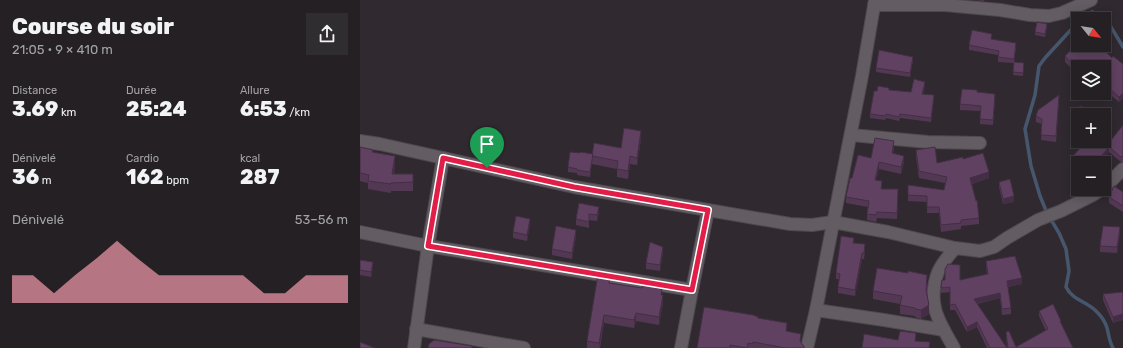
<!DOCTYPE html>
<html lang="fr">
<head>
<meta charset="utf-8">
<style>
	body { margin:0; font-family:Rubik,sans-serif; background:#302d31; color:#f1f3f6; height:100vh; display:flex; flex-direction:column; font-size:15px; white-space:nowrap }
	* { box-sizing:border-box; margin:0 }
	p { font-size:13px; color:#a3a3a6 }
	.icon { flex:none; width:22px; height:22px; fill:none; stroke:currentColor; stroke-width:2; stroke-linecap:round; stroke-linejoin:round }
	.map { position:relative; flex:1; overflow:hidden }
	.details { display:flex; flex-direction:column; background:#242024; width:360px }
	.details>* { flex:none }
	.needle { width:26px; rotate:120deg }
	.buttons { position:absolute; left:711px; top:12px; display:grid; gap:8px }
	.buttons a { display:grid; place-items:center; width:40px; height:40px; border-radius:0px; background:#242024; box-shadow:0 2px 10px #0003,0 0 0 1px #413e41; font-size:20px }
	.pin { position:absolute; display:grid; place-items:center; width:34px; height:34px; color:#fff; margin:-41px -17px; border-radius:50% 50% 50% 0; rotate:-45deg; box-shadow:0 0 4px #0007 }
	.pin .icon { rotate:45deg }
	.round { display:grid; place-items:center; flex:none; width:42px; height:42px; border-radius:0px; background:#302d31 }
	.summary { display:flex; align-items:center; justify-content:space-between; height:68px; padding:0 12px }
	h1 { font-size:22px; font-weight:800; line-height:30px }
	.metrics { display:grid; grid-template-columns:repeat(3,1fr); gap:6px; height:68px; padding:4px 12px }
	.metrics div { display:grid; align-content:center }
	.metrics b { font-size:20px; font-weight:800 }
	.metrics small { font-size:11px; font-weight:400 }
	.metrics p { font-size:11px }
	.chart { height:112px; padding:8px 12px }
	.chart p { display:flex; justify-content:space-between }
	.chart svg { width:100%; height:72px; margin-top:4px; fill:#f39aaa; opacity:.7 }
	main { display:flex; flex:1; min-height:0 }
	.map>svg:first-child { display:block }
	.lines { fill:none; stroke-linecap:round; stroke-linejoin:round }
	.stream { stroke:#46576d; stroke-width:3.5 }
	.minor-casing { stroke:#4e494e; stroke-width:14 }
	.minor { stroke:#635c63; stroke-width:12 }
	.wall { fill:#533854 }
	.shaded-wall { fill:#442e45 }
	.building { fill:#614162; stroke:#442e45 }
	.route-casing { stroke:#fff; stroke-width:8 }
	.route { stroke:#e11d48; stroke-width:5 }
</style>
</head>
<body>
<main>
<section class="details">
<div class="summary"><div><h1>Course du soir</h1><p>21:05 · 9 × 410 m</p></div><a class="round"><svg class="icon" aria-label="share" viewBox="0 0 24 24"><path d="M12 15V3M7 8l5-5 5 5M5 13v7h14v-7"/></svg></a></div>
<div class="metrics">
<div><p>Distance</p><b>3.69<small> km</small></b></div>
<div><p>Durée</p><b>25:24</b></div>
<div><p>Allure</p><b>6:53<small> /km</small></b></div>
</div>
<div class="metrics">
<div><p>Dénivelé</p><b>36<small> m</small></b></div>
<div><p>Cardio</p><b>162<small> bpm</small></b></div>
<div><p>kcal</p><b>287</b></div>
</div>
<div class="chart"><p><span>Dénivelé</span>53–56 m</p>
<svg viewBox="0 0 160 44" preserveAspectRatio="none"><path d="M0 44V27L10 27L20 38L30 27L40 17L50 6L60 17L70 27L80 27L90 27L100 27L110 27L120 38L130 38L140 27L150 27L160 27V44z"/></svg>
</div>
</section>
<div class="map">
<svg width="763" height="348" viewBox="0 0 763 348">
	<rect width="100%" height="100%" fill="#302a30"/>
	<g class="lines">
		<g class="stream">
			<path d="M732 12 745 17 763 47"/>
			<path d="M724 19 730 15 732 12"/>
			<path d="M718 22 685 58 679 66 675 95 665 129 671 166 680 196 687 213 699 233 706 249 709 271 706 287C713 301 727 301 737 312 742 317 745 321 747 328 749 335 749 341 753 348"/>
		</g>
		<defs>
			<g id="minor">
				<path d="M514 5H585L640 10 670 15 689 16 702 13 731 0"/>
				<path d="M491 135 568 142 620 143"/>
				<path d="M0 141 20 144 214 187 430 224 452 225 473 222 528 232 595 248 620 251 634 247 647 238 678 220 701 211 733 195 742 189"/>
				<path d="M744 187 748 184 763 169"/>
				<path d="M0 232 68 246 332 290"/>
				<path d="M456 310 524 320 584 330"/>
				<path d="M56 329 164 348"/>
				<path d="M54 348 68 246 83 158"/>
				<path d="M321 348 332 290 348 210"/>
				<path d="M447 348 456 310 502 76 515 0"/>
				<path d="M594 348C588 337 577 320 575 308 572 296 574 279 580 268 584 261 590 254 595 248"/>
			</g>
		</defs>
		<use href="#minor" class="minor-casing"/>
		<use href="#minor" class="minor"/>
	</g>
	<g class="wall">
		<path d="M615 0H624V1Z"/>
		<path d="M687 27 685 37 675 35V32Z"/>
		<path d="M632 39 656 48 654 62 664 63 663 76 653 75 654 63 638 62V55L609 50V45Z"/>
		<path d="M717 48 741 51 763 64V98L759 102 747 92 744 96 741 93H744V67H718V70L716 68 713 70 705 62V56Z"/>
		<path d="M553 60 550 77 516 72V68Z"/>
		<path d="M565 86 563 94 574 99 571 122 540 118 539 121 526 118 525 120 510 118V114L517 91 529 90 551 92Z"/>
		<path d="M617 92 635 100 633 125 620 124V111L600 110V104Z"/>
		<path d="M699 101 696 142 681 140 682 124 676 122V116Z"/>
		<path d="M712 109 718 115V141L712 114Z"/>
		<path d="M763 125V162H761L749 152 739 163H718V165L714 161V155L720 148 718 141H744L752 139Z"/>
		<path d="M281 139 277 165 270 164 268 179 257 177V169L232 164V161L230 177 217 175V173L208 172V167L233 154 261 148Z"/>
		<path d="M0 147 13 152 35 165 34 174H53V191H31V193L8 189V183L0 181Z"/>
		<path d="M534 147 533 154 544 162 541 174 519 169 516 180 522 187V189L538 195 537 219 517 218 516 222 507 220V214L508 207 486 203V197L492 178 511 158Z"/>
		<path d="M556 150 577 163 603 159 629 178 612 184 619 218V224L601 226V229L581 232 579 213H567V202L548 201V185L584 190 585 183 559 178 556 157Z"/>
		<path d="M639 182 654 202 643 204 639 187Z"/>
		<path d="M763 192V212L749 203V197Z"/>
		<path d="M219 203 239 213 237 221 229 220V228L216 225V219Z"/>
		<path d="M170 224 167 241 153 238V232Z"/>
		<path d="M760 233 757 253 740 252V246Z"/>
		<path d="M216 236 212 259 192 255V249Z"/>
		<path d="M494 243 505 250 504 259H502L495 296 478 293V287L479 279H476V273Z"/>
		<path d="M303 252 300 271 286 269V263Z"/>
		<path d="M0 260 13 268 11 277 0 275Z"/>
		<path d="M626 261 662 284 648 287 651 308V314L642 315 640 298 617 304 647 348H627L617 327 607 332 595 310H590V292L581 293V288L585 280H600L627 274 626 266Z"/>
		<path d="M250 283 282 288H296L302 295 303 303 299 325 276 321 274 328 244 323 240 348H227V341Z"/>
		<path d="M567 283V293L569 314 561 319 555 317V316L540 314V304L513 299V291Z"/>
		<path d="M763 292V320L753 323 743 300V294Z"/>
		<path d="M679 311 701 323 713 348H647L646 337V332L656 347 686 331 679 316Z"/>
		<path d="M398 318 427 331 441 342 444 348H337Z"/>
	</g>
	<g class="shaded-wall">
		<path d="M553 57V60L550 77V73Z"/>
		<path d="M716 63V68L713 70V65Z"/>
		<path d="M565 82V86L562 97V94Z"/>
		<path d="M747 86V92L744 96V90Z"/>
		<path d="M763 93V98L759 102V97Z"/>
		<path d="M635 94V100L633 125V120Z"/>
		<path d="M281 131V139L277 165V158Z"/>
		<path d="M749 147V152L739 163H735Z"/>
		<path d="M233 154 232 161 230 177V172Z"/>
		<path d="M35 156V165L32 182V174Z"/>
		<path d="M270 156V164L268 179V171Z"/>
		<path d="M544 156V162L541 174V167Z"/>
		<path d="M519 162V169L515 186V180Z"/>
		<path d="M629 172V178L610 184V178Z"/>
		<path d="M654 196V202L643 204V199Z"/>
		<path d="M239 207V213L237 221V215Z"/>
		<path d="M170 219V224L167 241V235Z"/>
		<path d="M760 227V233L757 253V247Z"/>
		<path d="M216 230V236L212 259V253Z"/>
		<path d="M505 244V250L504 259V253Z"/>
		<path d="M303 247V252L300 271V265Z"/>
		<path d="M502 253V259L495 296V290Z"/>
		<path d="M13 262V268L11 277V272Z"/>
		<path d="M662 278V284L647 287V281Z"/>
		<path d="M640 293V298L614 304V299Z"/>
		<path d="M303 295V303L299 325V317Z"/>
		<path d="M569 305V314L561 319V310Z"/>
		<path d="M276 313V321L274 328V320Z"/>
		<path d="M763 313V320L753 323V317Z"/>
		<path d="M244 315V323L239 348V343Z"/>
		<path d="M617 322V327L607 332V327Z"/>
	</g>
	<g class="building">
		<path d="M677 22 687 24 685 34 675 32Z"/>
		<path d="M612 30 632 34 631 39 656 43 654 59 638 57 639 51 609 45Z"/>
		<path d="M720 45H735L741 51 743 49 752 58 753 56 763 64V93L759 97 747 86 744 90V67H720L716 63 713 65 705 56 715 46 717 48Z"/>
		<path d="M519 50 553 57 550 73 516 68Z"/>
		<path d="M654 62 664 63 663 73 653 72Z"/>
		<path d="M554 79 565 82 562 94 574 95 571 118 540 114 539 117 526 114 525 116 510 114 514 91H517L518 86 529 88V90L551 92Z"/>
		<path d="M602 89 617 90V92L635 94 633 120 620 119 621 106 600 104Z"/>
		<path d="M699 95 696 136 681 135 682 119 676 116 678 110Z"/>
		<path d="M722 106 724 115H718V135L712 109Z"/>
		<path d="M763 125V156L761 157 749 147 735 163H722L714 155 721 147 719 141H744V133L752 139Z"/>
		<path d="M264 128 281 131 277 158 270 156 268 171 257 169 258 161 232 156 234 143 261 148Z"/>
		<path d="M515 138 534 141 532 153 544 156 541 167 519 162 515 180 522 181 521 189H538L537 213 517 212 516 215 507 214 509 201 486 197 490 178H492L498 155 511 158Z"/>
		<path d="M0 147 13 150 12 152 35 156 32 174H53V182L31 183V184L8 181 9 175 0 173Z"/>
		<path d="M575 147 577 163 603 157V159L623 153 629 172 610 178 616 201 617 200 619 218 601 220V223L581 225 579 207H567V196L548 195V185L584 190 587 177 559 171 556 150Z"/>
		<path d="M210 152 220 153V152L233 154 230 172 217 170V169L208 167Z"/>
		<path d="M650 179 654 196 643 199 639 182Z"/>
		<path d="M754 186 763 192V206L749 197Z"/>
		<path d="M219 203 239 207 237 215 229 214V222L216 219Z"/>
		<path d="M156 216 170 219 167 235 153 232Z"/>
		<path d="M196 226 216 230 212 253 192 249Z"/>
		<path d="M743 226 760 227 757 247 740 246Z"/>
		<path d="M481 236 494 238 493 243 505 244 504 253H502L495 290 478 287 480 274 476 273Z"/>
		<path d="M290 242 303 247 300 265 286 263Z"/>
		<path d="M655 256 662 278 647 281 651 308 642 309 640 293 614 299 647 348H630L617 322 607 327 595 304 590 305V287L581 288 582 280H585V269L588 264 600 265V280L628 274 626 261Z"/>
		<path d="M0 260 13 262 11 272 0 270Z"/>
		<path d="M517 268 548 273V271L567 275 566 290 569 305 561 310 555 309V308L540 305 542 296 513 291Z"/>
		<path d="M238 274 250 276 249 283 282 288 283 284 296 287 295 288 302 289 301 295H303L299 317 276 313 274 320 244 315 239 343 227 341Z"/>
		<path d="M763 292V314L753 317 743 294Z"/>
		<path d="M693 304 701 321H700L713 348H648L646 332 649 331 656 347 688 329 679 311Z"/>
		<path d="M344 307 393 315 398 317V318L427 323 426 331 441 334 440 341 442 344 444 346V348H426L393 342V344L388 343 387 348 370 345V348H337Z"/>
		<path d="M540 331 556 333 555 341 570 342 569 348H502L504 334 538 340Z"/>
		<path d="M74 340 112 346V348H68L69 344Z"/>
		<path d="M0 342 15 348H0Z"/>
	</g>
	<g class="lines">
		<defs>
			<path id="route" d="M83 158 214 187 348 210 332 290 68 246Z"/>
		</defs>
		<use href="#route" class="route-casing"/>
		<use href="#route" class="route"/>
	</g>
</svg>
<div class="buttons">
<a><svg class="needle" viewBox="-14 -14 28 28"><path d="M0-13l5 13h-10z" fill="#e53935"/><path d="M0 13l5-13h-10z" fill="#a3a3a6"/></svg></a>
<a><svg class="icon" aria-label="layers" viewBox="0 0 24 24"><path d="M12 4l9 5-9 5-9-5zM3 14l9 5 9-5"/></svg></a>
<a>+</a>
<a>−</a>
</div>
<div class="pin" style="left:127px;top:168px;background:#1e9e55"><svg class="icon" aria-label="arrive" viewBox="0 0 24 24"><path d="M6 21V4h12l-3 4 3 4H6"/></svg></div>
</div>
</main>
</body>
</html>
